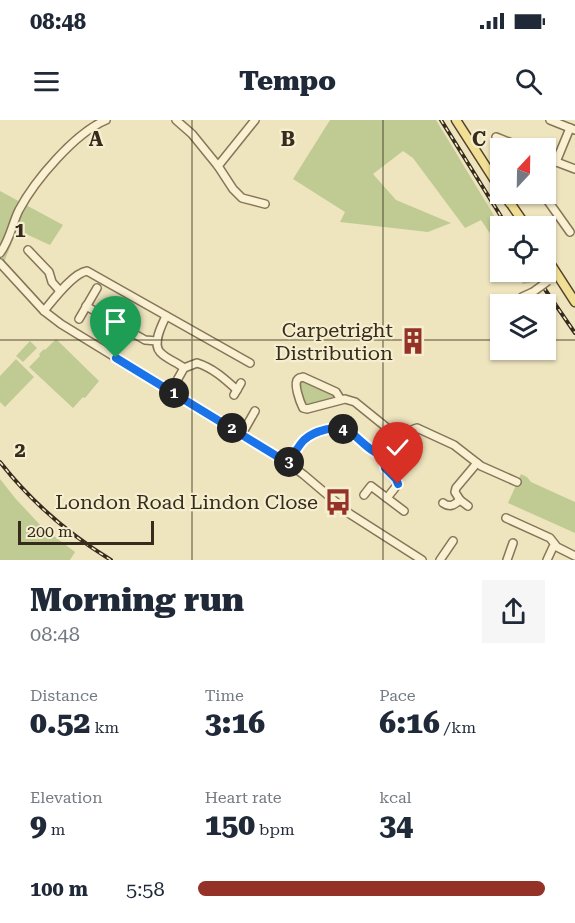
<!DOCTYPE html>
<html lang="en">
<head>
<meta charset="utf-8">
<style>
	body { margin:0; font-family:"Roboto Serif",serif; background:#f6f6f7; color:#1f2937; height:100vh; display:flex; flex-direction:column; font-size:22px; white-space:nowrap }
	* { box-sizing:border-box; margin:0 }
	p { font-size:20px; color:#747a83 }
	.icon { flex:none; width:33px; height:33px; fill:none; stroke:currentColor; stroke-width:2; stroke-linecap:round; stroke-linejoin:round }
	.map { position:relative; height:440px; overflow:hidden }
	.panel { display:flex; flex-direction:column; background:#fff; flex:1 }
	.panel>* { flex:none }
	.needle { width:39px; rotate:22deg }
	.buttons { position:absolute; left:490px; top:18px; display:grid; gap:12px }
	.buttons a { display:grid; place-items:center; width:66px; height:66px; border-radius:0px; background:#fff; box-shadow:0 2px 4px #0004; font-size:30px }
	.scale { position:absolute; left:18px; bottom:15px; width:136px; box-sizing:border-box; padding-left:6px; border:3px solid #362b1c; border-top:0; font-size:16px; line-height:21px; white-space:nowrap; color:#362b1c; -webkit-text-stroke:4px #f5eecf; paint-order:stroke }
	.pin { position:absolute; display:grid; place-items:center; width:51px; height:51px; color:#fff; margin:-62px -26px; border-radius:50% 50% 50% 0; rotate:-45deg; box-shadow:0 0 6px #0007 }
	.pin .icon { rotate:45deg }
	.km { position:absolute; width:30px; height:30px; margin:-15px; border-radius:50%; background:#222; color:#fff; font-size:16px; line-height:30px; text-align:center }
	.round { display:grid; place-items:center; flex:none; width:63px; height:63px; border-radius:0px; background:#f6f6f7 }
	.overview { display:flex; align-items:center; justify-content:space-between; height:102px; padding:0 30px }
	h1 { font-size:33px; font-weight:800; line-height:45px }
	.stats { display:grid; grid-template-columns:repeat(3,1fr); gap:9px; height:102px; padding:6px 30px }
	.stats div { display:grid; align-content:center }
	.stats b { font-size:30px; font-weight:800 }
	.stats small { font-size:16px; font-weight:400 }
	.stats p { font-size:16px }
	ul { padding:0 30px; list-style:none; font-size:20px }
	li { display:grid; grid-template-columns:96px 72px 1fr; align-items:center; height:45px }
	li i { height:15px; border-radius:8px; background:#953228 }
	.status { display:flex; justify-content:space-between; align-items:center; height:42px; padding:0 30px; background:#fff; direction:ltr }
	.status svg { height:16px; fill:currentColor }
	header { display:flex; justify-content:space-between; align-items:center; height:78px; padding:0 30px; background:#fff; font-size:27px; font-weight:800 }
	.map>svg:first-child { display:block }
	.green { fill:#bfcb93 }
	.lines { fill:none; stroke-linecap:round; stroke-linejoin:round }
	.minor-casing { stroke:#867558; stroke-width:10 }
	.major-casing { stroke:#54432c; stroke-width:11 }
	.minor { stroke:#f9f1d2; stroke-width:7 }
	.major { stroke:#f2df96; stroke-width:8 }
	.rail-casing { stroke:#362b1c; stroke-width:4 }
	.rail { stroke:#f5eecf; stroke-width:1.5; stroke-dasharray:4.5; stroke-linecap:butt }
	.minor-bridge-casing { stroke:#867558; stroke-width:10; stroke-linecap:butt }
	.minor-bridge { stroke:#f9f1d2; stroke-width:7 }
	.route-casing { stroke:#fff; stroke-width:12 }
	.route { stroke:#1a73e8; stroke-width:8 }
	.grid { fill:none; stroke:#362b1c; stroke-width:1.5; stroke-opacity:0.55 }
	.labels { text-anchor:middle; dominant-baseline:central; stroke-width:4.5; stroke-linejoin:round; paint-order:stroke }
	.poi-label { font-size:20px; fill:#362b1c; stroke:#f5eecf; text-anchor:end }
	.grid-label { font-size:20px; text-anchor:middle; font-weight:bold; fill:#362b1c; stroke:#f5eecf; stroke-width:4.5; stroke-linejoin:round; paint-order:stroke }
</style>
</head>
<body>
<div class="status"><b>08:48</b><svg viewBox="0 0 49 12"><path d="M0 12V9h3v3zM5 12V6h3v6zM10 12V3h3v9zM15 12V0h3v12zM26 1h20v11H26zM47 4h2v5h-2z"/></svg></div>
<header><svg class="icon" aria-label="menu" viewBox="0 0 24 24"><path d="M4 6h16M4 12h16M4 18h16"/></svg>Tempo<svg class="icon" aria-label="search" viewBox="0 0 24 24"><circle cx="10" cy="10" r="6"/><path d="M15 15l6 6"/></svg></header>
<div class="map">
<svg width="575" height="440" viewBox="0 0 575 440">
	<rect width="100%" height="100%" fill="#eee5bf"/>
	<g class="green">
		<path d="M330 0H436L501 107V130L481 100 465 108 413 38 403 31 373 54 396 80 451 103 428 112 340 102 345 92 293 59Z"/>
		<path d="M0 71 63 105 50 125 17 110 4 142 0 137Z"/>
		<path d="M515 152H528L535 162 523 164Z"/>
		<path d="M56 219 99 261 85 278 83 277 73 288 29 247 40 236 39 234 44 229 45 230Z"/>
		<path d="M30 221 37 228 23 242 16 236Z"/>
		<path d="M16 239 34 257 5 287 0 282V256Z"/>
		<path d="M301 260 336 275V279L307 287 304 286 298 264Z"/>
		<path d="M521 354 527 357 531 362 575 382V413L508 383Z"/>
		<path d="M0 359 15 378 42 407 75 432 70 440H0Z"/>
	</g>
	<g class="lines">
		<defs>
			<g id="minor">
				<path d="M176 0 192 14 218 46 233 69 242 78 265 84"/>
				<path d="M550 0 575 10"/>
				<path d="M496 17 524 28"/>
				<path d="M546 38 575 49"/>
				<path d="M556 42 570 8"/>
				<path d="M218 46 255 0"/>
				<path d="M543 74 570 112"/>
				<path d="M509 83 524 74"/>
				<path d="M28 130 49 152 52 162 60 171"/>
				<path d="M0 133C10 120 12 104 19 90 35 60 75 13 106 0"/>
				<path d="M0 143 44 191 61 204 288 343 304 355 350 394 422 440"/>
				<path d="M522 177 533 172"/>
				<path d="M86 186 145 220 157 221"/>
				<path d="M44 191C53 180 73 153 87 151L250 243"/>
				<path d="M166 196C162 205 152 223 160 232 166 239 177 242 184 248L171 271"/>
				<path d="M79 199 97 168"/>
				<path d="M184 248 197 243C213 248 225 259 237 270"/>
				<path d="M234 275 241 263"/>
				<path d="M341 280 336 272 303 257C302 258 300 257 298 259 293 263 300 282 303 288L307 289 345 279 355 282 402 320"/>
				<path d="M242 314 255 291"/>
				<path d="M383 336C400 334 401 312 417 308L454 325 481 346 517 362"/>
				<path d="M383 336 385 348 397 361 398 364 387 378"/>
				<path d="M288 343C293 336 298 326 304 320 314 311 337 304 349 311 360 319 370 332 383 336"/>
				<path d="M364 375 371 366 404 391"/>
				<path d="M443 383C450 388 454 385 460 380"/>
				<path d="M468 386 460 380 455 372 456 368 477 343"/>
				<path d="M506 398 550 418 557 427 575 436"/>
				<path d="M440 440 453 421"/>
				<path d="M507 440 513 423"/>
				<path d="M547 440 553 427 555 426"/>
			</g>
			<g id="major">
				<path d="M456 0 501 70"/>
				<path d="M504 74 526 106"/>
				<path d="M546 137 575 182"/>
			</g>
		</defs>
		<use href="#minor" class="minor-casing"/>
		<use href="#major" class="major-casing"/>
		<use href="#minor" class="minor"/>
		<use href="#major" class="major"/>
		<defs>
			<g id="rail">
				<path d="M441 0 507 106"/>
				<path d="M533 152 575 213"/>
				<path d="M0 342C32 383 67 413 111 440"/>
			</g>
		</defs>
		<use href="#rail" class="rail-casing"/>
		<use href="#rail" class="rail"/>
		<defs>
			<path id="minor-bridge" d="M533 172 548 161"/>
		</defs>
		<use href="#minor-bridge" class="minor-bridge-casing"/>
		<use href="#minor-bridge" class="minor-bridge"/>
	</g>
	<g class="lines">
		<defs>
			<path id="route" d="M116 238 288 343C293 336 298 326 304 320 314 311 337 304 349 311 360 319 370 332 383 336L385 348 396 359 398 364"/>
		</defs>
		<use href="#route" class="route-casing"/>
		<use href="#route" class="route"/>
	</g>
	<path class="grid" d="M192 0V440M383 0V440M0 220H501M546 220H575"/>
	<defs>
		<symbol id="building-bare" viewBox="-9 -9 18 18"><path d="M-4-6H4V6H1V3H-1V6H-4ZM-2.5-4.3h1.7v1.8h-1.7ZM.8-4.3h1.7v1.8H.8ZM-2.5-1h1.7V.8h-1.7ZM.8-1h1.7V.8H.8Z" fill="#953228" stroke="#f5eecf" stroke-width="2.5" paint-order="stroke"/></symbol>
		<symbol id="bus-bare" viewBox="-9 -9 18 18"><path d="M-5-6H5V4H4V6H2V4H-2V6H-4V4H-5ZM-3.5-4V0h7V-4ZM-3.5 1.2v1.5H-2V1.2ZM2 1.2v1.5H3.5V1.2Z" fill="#953228" stroke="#f5eecf" stroke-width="2.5" paint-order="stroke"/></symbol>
	</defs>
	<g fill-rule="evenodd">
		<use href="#building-bare" x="394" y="202" width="38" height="38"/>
		<use href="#bus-bare" x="319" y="363" width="38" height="38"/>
	</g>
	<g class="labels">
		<g class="poi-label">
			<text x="393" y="210">Carpetright<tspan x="393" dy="23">Distribution</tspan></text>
			<text x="318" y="382">London Road Lindon Close</text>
		</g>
	</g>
	<g class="grid-label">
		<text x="96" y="26">A</text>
		<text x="288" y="26">B</text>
		<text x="479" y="26">C</text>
		<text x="20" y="117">1</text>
		<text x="20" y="337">2</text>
	</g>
</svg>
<div class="buttons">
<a><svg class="needle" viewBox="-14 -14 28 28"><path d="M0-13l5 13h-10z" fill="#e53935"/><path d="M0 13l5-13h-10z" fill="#747a83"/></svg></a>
<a><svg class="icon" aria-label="locate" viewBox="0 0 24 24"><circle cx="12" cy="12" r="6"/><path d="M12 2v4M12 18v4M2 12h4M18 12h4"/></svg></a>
<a><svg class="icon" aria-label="layers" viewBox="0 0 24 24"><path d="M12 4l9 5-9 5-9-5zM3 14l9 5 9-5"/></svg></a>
</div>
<div class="scale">200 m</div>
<div class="pin" style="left:116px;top:238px;background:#1e9e55"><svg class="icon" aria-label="arrive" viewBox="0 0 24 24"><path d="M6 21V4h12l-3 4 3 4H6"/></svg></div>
<div class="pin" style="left:398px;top:364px;background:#d93025"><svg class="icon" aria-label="check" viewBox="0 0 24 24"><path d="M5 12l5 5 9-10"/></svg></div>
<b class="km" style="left:174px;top:273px">1</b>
<b class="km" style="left:232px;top:308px">2</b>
<b class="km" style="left:289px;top:342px">3</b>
<b class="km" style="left:343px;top:309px">4</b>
</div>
<section class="panel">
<div class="overview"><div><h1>Morning run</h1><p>08:48</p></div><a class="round"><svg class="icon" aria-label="share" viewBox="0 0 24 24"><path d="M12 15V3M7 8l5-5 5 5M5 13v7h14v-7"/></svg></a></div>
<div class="stats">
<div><p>Distance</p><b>0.52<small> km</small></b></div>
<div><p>Time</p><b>3:16</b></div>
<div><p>Pace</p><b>6:16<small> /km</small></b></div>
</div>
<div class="stats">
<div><p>Elevation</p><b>9<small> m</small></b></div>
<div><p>Heart rate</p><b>150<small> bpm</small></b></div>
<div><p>kcal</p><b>34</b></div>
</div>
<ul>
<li><b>100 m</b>5:58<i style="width:100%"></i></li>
</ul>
</section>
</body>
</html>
